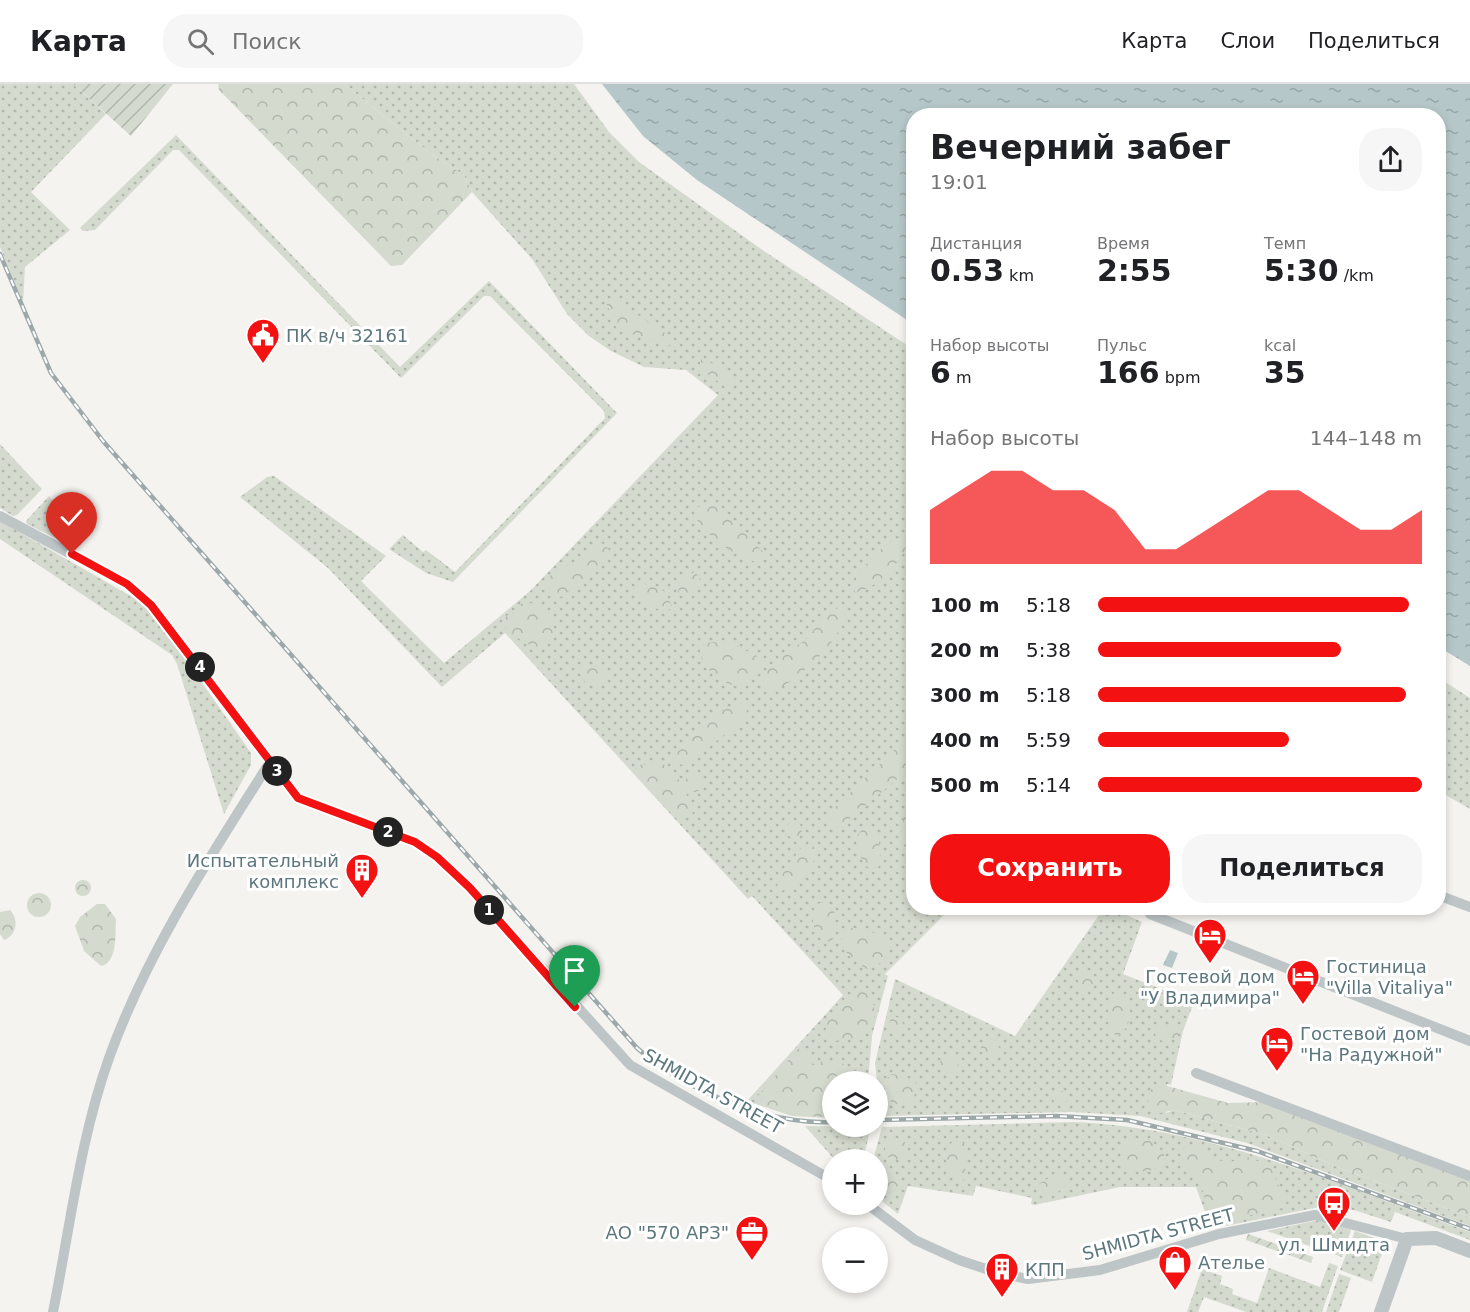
<!DOCTYPE html>
<html lang="ru">
<head>
<meta charset="utf-8">
<style>
	body { margin:0; font-family:"DejaVu Sans",sans-serif; background:#f6f6f6; color:#202124; height:100vh; display:flex; flex-direction:column; font-size:22px; white-space:nowrap }
	* { box-sizing:border-box; margin:0 }
	p { font-size:20px; color:#757577 }
	.icon { flex:none; width:33px; height:33px; fill:none; stroke:currentColor; stroke-width:2; stroke-linecap:round; stroke-linejoin:round }
	.map { position:relative; flex:1; overflow:hidden }
	.details { position:absolute; left:906px; top:24px; width:540px; height:807px; display:flex; flex-direction:column; background:#fff; border-radius:24px; box-shadow:0 3px 9px #0003 }
	.details>* { flex:none }
	.controls { position:absolute; left:822px; top:987px; display:grid; gap:12px }
	.controls a { display:grid; place-items:center; width:66px; height:66px; border-radius:50%; background:#fff; box-shadow:0 3px 9px #0003; font-size:30px }
	.pin { position:absolute; display:grid; place-items:center; width:51px; height:51px; color:#fff; margin:-62px -26px; border-radius:50% 50% 50% 0; rotate:-45deg; box-shadow:0 0 6px #0007 }
	.pin .icon { rotate:45deg }
	.km { position:absolute; width:30px; height:30px; margin:-15px; border-radius:50%; background:#222; color:#fff; font-size:16px; line-height:30px; text-align:center }
	.round { display:grid; place-items:center; flex:none; width:63px; height:63px; border-radius:24px; background:#f6f6f6 }
	.overview { display:flex; align-items:center; justify-content:space-between; height:102px; padding:0 24px }
	h1 { font-size:33px; font-weight:600; line-height:45px }
	.metrics { display:grid; grid-template-columns:repeat(3,1fr); gap:9px; height:102px; padding:6px 24px }
	.metrics div { display:grid; align-content:center }
	.metrics b { font-size:30px; font-weight:600 }
	.metrics small { font-size:16px; font-weight:400 }
	.metrics p { font-size:16px }
	.chart { height:168px; padding:12px 24px }
	.chart p { display:flex; justify-content:space-between }
	.chart svg { width:100%; height:108px; margin-top:6px; fill:#f31112; opacity:.7 }
	.cta { display:flex; gap:12px; margin-top:auto; padding:12px 24px }
	.cta a { flex:1; height:69px; border-radius:24px; background:#f31112; color:#fff; font-size:24px; font-weight:600; line-height:69px; text-align:center }
	.cta a+a { background:#f6f6f6; color:#202124 }
	ul { padding:0 24px; list-style:none; font-size:20px }
	li { display:grid; grid-template-columns:96px 72px 1fr; align-items:center; height:45px }
	li i { height:15px; border-radius:8px; background:#f31112 }
	header { display:flex; align-items:center; gap:36px; box-sizing:border-box; height:84px; padding:0 30px; background:#fff; border-bottom:2px solid #e0e0e0 }
	header strong { font-size:28px }
	nav { display:flex; gap:33px; margin-inline-start:auto; font-size:21px }
	.search { width:420px; height:54px; background:#f6f6f6; display:flex; align-items:center; gap:15px; box-sizing:border-box; padding:0 21px; border-radius:24px; color:#757577; font-size:22px }
	.map>svg:first-child { display:block }
	.grass { fill:url(#grass-dots) }
	.forest { fill:url(#forest-crowns) }
	.garden { fill:url(#garden-furrows) }
	.water { fill:url(#water-ripples) }
	.lines { fill:none; stroke-linecap:round; stroke-linejoin:round }
	.minor { stroke:#bec5c7; stroke-width:10 }
	.tertiary { stroke:#bec5c7; stroke-width:14 }
	.rail-casing { stroke:#9da8ab; stroke-width:4.5 }
	.rail { stroke:#fff; stroke-width:2; stroke-dasharray:7; stroke-linecap:butt }
	.route-casing { stroke:#fff; stroke-width:12 }
	.route { stroke:#f31112; stroke-width:8 }
	.labels { text-anchor:middle; dominant-baseline:central; stroke-width:6; stroke-linejoin:round; paint-order:stroke }
	.poi-label { font-size:18px; fill:#5c777d; stroke:#fff; text-anchor:start }
	.street-label { font-size:18px; fill:#5c777d; stroke:#fff }
</style>
</head>
<body>
<header>
<strong>Карта</strong>
<div class="search"><svg class="icon" aria-label="search" viewBox="0 0 24 24"><circle cx="10" cy="10" r="6"/><path d="M15 15l6 6"/></svg>Поиск</div>
<nav><a>Карта</a><a>Слои</a><a>Поделиться</a></nav>
</header>
<div class="map">
<svg width="1470" height="1228" viewBox="0 0 1470 1228">
	<defs>
		<pattern id="grass-dots" width="8" height="8" patternUnits="userSpaceOnUse" patternTransform="scale(1.5)"><rect width="8" height="8" fill="#d5dace"/><path d="M2 2h.1M6 6h.1" fill="none" stroke="#b0b6ac" stroke-width="1.8" stroke-linecap="round"/></pattern>
		<pattern id="forest-crowns" width="20" height="18" patternUnits="userSpaceOnUse" patternTransform="scale(1.5)"><rect width="20" height="18" fill="#d5dace"/><path d="M2 6a3 3 0 1 1 6 0M12 15a3 3 0 1 1 6 0" fill="none" stroke="#b0b6ac"/></pattern>
		<pattern id="garden-furrows" width="10" height="10" patternUnits="userSpaceOnUse" patternTransform="scale(1.5)"><rect width="10" height="10" fill="#d5dace"/><path d="M-1 1l2-2M0 10L10 0M9 11l2-2" fill="none" stroke="#b0b6ac"/></pattern>
		<pattern id="water-ripples" width="26" height="14" patternUnits="userSpaceOnUse" patternTransform="scale(1.5)"><rect width="26" height="14" fill="#b5c7c8"/><path d="M2 4q2-2 4 0t4 0M15 11q2-2 4 0t4 0" fill="none" stroke="#96a6a8"/></pattern>
	</defs>
	<rect width="100%" height="100%" fill="#f4f3ef"/>
	<g class="grass">
		<path d="M0 0H73L106 30 31 108 70 146 25 183 23 218 0 163Z"/>
		<path d="M344 0H574L609 48 639 78 761 165 913 265 914 824H951L885 890 888 892 872 952 868 997 832 998V1034L792 1032 747 1017 843 911 752 812 748 815 505 549 442 603 328 484 240 413 267 393 274 392 386 472 361 497 444 579 530 507 718 311 686 286 644 283 611 267 589 252 567 230 532 175 472 108 464 91 434 72Z"/>
		<path d="M176 51 400 283 489 197 617 329 453 498 426 489 389 465 403 451 423 468 426 466 455 488 605 334 604 327 490 212H484L401 294 179 66H173L95 146 83 147 80 144Z"/>
		<path d="M0 360 42 405 17 431 13 432 0 424Z"/>
		<path d="M49 412 82 452 81 461 73 463 27 440 26 437Z"/>
		<path d="M0 437 141 518 161 540 251 669V681L224 730 177 580 172 571 0 455Z"/>
		<path d="M1439 594 1470 614V725L1439 707Z"/>
		<path d="M1096 824H1111L1142 838 1123 890 1194 918 1183 947 1171 1001 1167 1000 1166 1029 1174 1026 1266 1051 1337 1083 1470 1133V1142L1247 1059 1140 1032 1071 1028 881 1032 875 979 895 895 1015 952 1101 828Z"/>
		<path d="M1073 1038C1211 1043 1342 1102 1470 1148V1156L1395 1128 1391 1138 1354 1126 1324 1122 1211 1145 1196 1103H1120L1034 1121 1031 1120 1032 1114 976 1102 973 1112 908 1102 898 1130 878 1114V1076H873L882 1043Z"/>
		<path d="M805 1042 871 1043 863 1075H834Z"/>
		<path d="M1323 1135 1351 1146 1342 1173 1267 1147Z"/>
		<path d="M1355 1147 1386 1158 1372 1198 1340 1186Z"/>
		<path d="M1329 1179 1338 1182 1322 1228H1246L1204 1213 1198 1228H1187L1202 1185 1222 1192 1220 1200 1233 1205 1232 1210 1257 1219 1269 1184 1320 1203Z"/>
		<path d="M1339 1190 1351 1194 1339 1228H1326Z"/>
	</g>
	<g class="forest">
		<path d="M218 0H344L434 72 464 91 472 108 402 181 391 182 219 6Z"/>
		<path d="M611 215 619 218 666 250 671 259 669 262 617 245 607 221V216Z"/>
		<path d="M702 273 736 295 734 301C721 303 705 291 700 279Z"/>
		<path d="M706 420 716 421 725 429 763 468V477L759 479C733 472 708 454 694 431L695 424Z"/>
		<path d="M897 454 907 458C906 475 873 508 855 508L853 503C859 483 880 464 897 454Z"/>
		<path d="M599 459 605 460 609 466 605 477 561 513 545 509 544 500 554 487 577 478Z"/>
		<path d="M694 488 700 493 697 505 689 512H680L678 508 680 499Z"/>
		<path d="M642 499 664 507 673 524C660 531 641 519 637 505Z"/>
		<path d="M531 519 542 523 553 534C554 548 554 556 540 563L524 559 502 540V536L521 520Z"/>
		<path d="M839 524 845 531C835 565 807 584 780 605L773 609 767 607C752 584 793 567 806 555 817 545 824 527 839 524Z"/>
		<path d="M733 557 743 567C755 566 759 573 763 584L760 589 743 604C725 601 701 586 700 566L705 559Z"/>
		<path d="M584 581 605 585 608 593 606 598 598 602 586 600 580 589Z"/>
		<path d="M737 620H743L747 626 745 634 687 681 674 680 673 671 712 631Z"/>
		<path d="M913 648V682L841 742H828V730Z"/>
		<path d="M660 679C677 684 690 715 693 730L688 734 675 732 635 688 639 681Z"/>
		<circle cx="694" cy="699" r="9"/>
		<path d="M913 721H914L913 774 901 758 904 727Z"/>
		<circle cx="794" cy="746" r="8"/>
		<path d="M864 743H870C882 751 881 772 878 785L867 783 858 770 856 753Z"/>
		<path d="M810 760 818 766C819 776 791 807 780 807L777 803 778 796 803 761Z"/>
		<circle cx="83" cy="804" r="8"/>
		<circle cx="39" cy="821" r="12"/>
		<path d="M825 818C841 825 833 841 834 854L828 858C814 852 808 833 817 820Z"/>
		<path d="M97 820H105L116 835C115 849 118 879 101 882L84 867 75 842 80 833Z"/>
		<path d="M10 826C19 835 17 851 4 856L0 850V828Z"/>
		<path d="M851 844C866 843 883 851 890 863L885 877 867 885C854 877 828 858 851 844Z"/>
		<circle cx="1087" cy="897" r="9"/>
		<path d="M862 907 868 909C880 925 875 946 857 955L843 954 834 958 827 956C820 935 843 910 862 907Z"/>
		<path d="M1115 908 1126 911C1133 924 1131 944 1118 952L1112 949 1108 937 1109 914Z"/>
		<circle cx="896" cy="940" r="7"/>
		<path d="M1175 939 1180 944 1176 955 1166 958 1157 955 1155 950 1158 943Z"/>
		<circle cx="990" cy="964" r="9"/>
		<path d="M798 965H803L811 974 813 981 825 976 840 977 845 982 848 997 832 998 830 1032C809 1034 771 1032 756 1014Z"/>
		<circle cx="949" cy="980" r="9"/>
		<path d="M892 990 915 996 917 1005 912 1017C893 1026 884 1016 884 997Z"/>
		<path d="M1160 1000 1228 1019 1264 1018 1470 1097V1133L1337 1083 1266 1051 1174 1026 1160 1029C1151 1024 1146 1019 1148 1008Z"/>
		<circle cx="1060" cy="1014" r="7"/>
		<circle cx="896" cy="1065" r="11"/>
		<path d="M1134 1054 1151 1057 1164 1069V1079C1152 1089 1128 1092 1119 1078L1126 1057Z"/>
		<path d="M954 1057H961L966 1062 965 1095 957 1098 946 1089V1063Z"/>
		<path d="M1194 1060 1204 1063 1215 1076 1231 1078 1245 1072 1270 1082 1288 1123 1215 1139 1210 1134 1200 1097C1189 1084 1175 1088 1184 1064Z"/>
		<circle cx="893" cy="1102" r="9"/>
		<path d="M1049 1094H1062L1067 1101 1058 1108 1042 1110 1038 1105 1040 1099Z"/>
	</g>
	<g class="garden">
		<path d="M73 0H173L131 52Z"/>
		<path d="M1248 1150 1282 1162 1280 1168 1246 1156Z"/>
		<path d="M1288 1164 1313 1173 1311 1179 1286 1170Z"/>
	</g>
	<g class="water">
		<path d="M602 0H1470V582L1439 563 1438 32H914L913 240 697 96 643 52Z"/>
		<path d="M1170 866 1178 869 1172 884 1163 881Z"/>
	</g>
	<g class="lines">
		<g class="minor">
			<path d="M0 432 127 500 151 521 298 714 415 758 431 768 470 804 630 981 832 1096"/>
			<path d="M1438 811 1470 823"/>
			<path d="M1150 830 1470 957"/>
			<path d="M1196 989 1470 1092"/>
			<path d="M867 1120 915 1156 959 1176 998 1189 1028 1195 1100 1186 1219 1150 1315 1131 1407 1155"/>
			<path d="M53 1228C70 1144 80 1055 109 974 147 868 210 773 270 678"/>
		</g>
		<path class="tertiary" d="M1381 1228 1407 1155 1436 1154 1470 1167"/>
		<defs>
			<g id="rail">
				<path d="M0 170 51 289 103 357 637 964C684 1006 769 1041 832 1038"/>
				<path d="M878 1036 1056 1032 1127 1036 1257 1067 1470 1145"/>
			</g>
		</defs>
		<use href="#rail" class="rail-casing"/>
		<use href="#rail" class="rail"/>
	</g>
	<g class="lines">
		<defs>
			<path id="route" d="M72 470 127 500 151 521 298 714 415 758 437 773 470 804 575 923"/>
		</defs>
		<use href="#route" class="route-casing"/>
		<use href="#route" class="route"/>
	</g>
	<defs>
		<symbol id="civic-pin" viewBox="-11 -11 22 30"><path d="M0 17L-7.5 6A9.5 9.5 0 1 1 7.5 6Z" fill="#f31112" stroke="#fff"/><path d="M-.6-6.5H3V-4.5H.6V-3L4-1V1h2V6H-6V1h2V-1L-.6-3ZM-1.2 2.5V6h2.4V2.5Z" fill="#fff"/></symbol>
		<symbol id="building-pin" viewBox="-11 -11 22 30"><path d="M0 17L-7.5 6A9.5 9.5 0 1 1 7.5 6Z" fill="#f31112" stroke="#fff"/><path d="M-4-6H4V6H1V3H-1V6H-4ZM-2.5-4.3h1.7v1.8h-1.7ZM.8-4.3h1.7v1.8H.8ZM-2.5-1h1.7V.8h-1.7ZM.8-1h1.7V.8H.8Z" fill="#fff"/></symbol>
		<symbol id="hotel-pin" viewBox="-11 -11 22 30"><path d="M0 17L-7.5 6A9.5 9.5 0 1 1 7.5 6Z" fill="#f31112" stroke="#fff"/><path d="M-6-4.5h1.5V1H6V5H4.5V3h-9V5H-6ZM-4 0a1.8 1.8 0 1 1 3.6 0ZM.5 0V-2.5h3Q6-2.5 6 0Z" fill="#fff"/></symbol>
		<symbol id="bus-pin" viewBox="-11 -11 22 30"><path d="M0 17L-7.5 6A9.5 9.5 0 1 1 7.5 6Z" fill="#f31112" stroke="#fff"/><path d="M-5-6H5V4H4V6H2V4H-2V6H-4V4H-5ZM-3.5-4V0h7V-4ZM-3.5 1.2v1.5H-2V1.2ZM2 1.2v1.5H3.5V1.2Z" fill="#fff"/></symbol>
		<symbol id="office-pin" viewBox="-11 -11 22 30"><path d="M0 17L-7.5 6A9.5 9.5 0 1 1 7.5 6Z" fill="#f31112" stroke="#fff"/><path d="M-6-3h4V-5.5h4V-3h4V5H-6ZM-1-4.5V-3h2v-1.5ZM-6 0V1H6V0Z" fill="#fff"/></symbol>
		<symbol id="shop-pin" viewBox="-11 -11 22 30"><path d="M0 17L-7.5 6A9.5 9.5 0 1 1 7.5 6Z" fill="#f31112" stroke="#fff"/><path d="M-5-2.5h2.3a2.7 3.5 0 0 1 5.4 0H5L5.5 6h-11ZM-1.5-2.5h3a1.5 2.3 0 0 0-3 0Z" fill="#fff"/></symbol>
	</defs>
	<g fill-rule="evenodd">
		<use href="#civic-pin" x="244" y="232" width="38" height="52"/>
		<use href="#building-pin" x="343" y="767" width="38" height="52"/>
		<use href="#hotel-pin" x="1191" y="832" width="38" height="52"/>
		<use href="#hotel-pin" x="1284" y="873" width="38" height="52"/>
		<use href="#hotel-pin" x="1258" y="940" width="38" height="52"/>
		<use href="#bus-pin" x="1315" y="1100" width="38" height="52"/>
		<use href="#office-pin" x="733" y="1129" width="38" height="52"/>
		<use href="#shop-pin" x="1156" y="1159" width="38" height="52"/>
		<use href="#building-pin" x="983" y="1166" width="38" height="52"/>
	</g>
	<g class="labels">
		<g class="poi-label">
			<text x="286" y="251">ПК в/ч 32161</text>
			<text x="339" y="776" text-anchor="end">Испытательный<tspan x="339" dy="21">комплекс</tspan></text>
			<text x="1326" y="882">Гостиница<tspan x="1326" dy="21">"Villa Vitaliya"</tspan></text>
			<text x="1210" y="892" text-anchor="middle">Гостевой дом<tspan x="1210" dy="21">"У Владимира"</tspan></text>
			<text x="1300" y="949">Гостевой дом<tspan x="1300" dy="21">"На Радужной"</tspan></text>
			<text x="729" y="1148" text-anchor="end">АО "570 АРЗ"</text>
			<text x="1334" y="1160" text-anchor="middle">ул. Шмидта</text>
			<text x="1198" y="1178">Ателье</text>
			<text x="1025" y="1185">КПП</text>
		</g>
		<g class="street-label">
			<text transform="translate(713 1007) rotate(29)">SHMIDTA STREET</text>
			<text transform="translate(1158 1150) rotate(-15)">SHMIDTA STREET</text>
		</g>
	</g>
</svg>
<div class="controls">
<a><svg class="icon" aria-label="layers" viewBox="0 0 24 24"><path d="M12 4l9 5-9 5-9-5zM3 14l9 5 9-5"/></svg></a>
<a>+</a>
<a>−</a>
</div>
<div class="pin" style="left:575px;top:923px;background:#1e9e55"><svg class="icon" aria-label="arrive" viewBox="0 0 24 24"><path d="M6 21V4h12l-3 4 3 4H6"/></svg></div>
<div class="pin" style="left:72px;top:470px;background:#d93025"><svg class="icon" aria-label="check" viewBox="0 0 24 24"><path d="M5 12l5 5 9-10"/></svg></div>
<b class="km" style="left:489px;top:826px">1</b>
<b class="km" style="left:388px;top:748px">2</b>
<b class="km" style="left:277px;top:687px">3</b>
<b class="km" style="left:200px;top:583px">4</b>
<section class="details">
<div class="overview"><div><h1>Вечерний забег</h1><p>19:01</p></div><a class="round"><svg class="icon" aria-label="share" viewBox="0 0 24 24"><path d="M12 15V3M7 8l5-5 5 5M5 13v7h14v-7"/></svg></a></div>
<div class="metrics">
<div><p>Дистанция</p><b>0.53<small> km</small></b></div>
<div><p>Время</p><b>2:55</b></div>
<div><p>Темп</p><b>5:30<small> /km</small></b></div>
</div>
<div class="metrics">
<div><p>Набор высоты</p><b>6<small> m</small></b></div>
<div><p>Пульс</p><b>166<small> bpm</small></b></div>
<div><p>kcal</p><b>35</b></div>
</div>
<div class="chart"><p><span>Набор высоты</span>144–148 m</p>
<svg viewBox="0 0 160 44" preserveAspectRatio="none"><path d="M0 44V22L10 14L20 6L30 6L40 14L50 14L60 22L70 38L80 38L90 30L100 22L110 14L120 14L130 22L140 30L150 30L160 22V44z"/></svg>
</div>
<ul>
<li><b>100 m</b>5:18<i style="width:96%"></i></li>
<li><b>200 m</b>5:38<i style="width:75%"></i></li>
<li><b>300 m</b>5:18<i style="width:95%"></i></li>
<li><b>400 m</b>5:59<i style="width:59%"></i></li>
<li><b>500 m</b>5:14<i style="width:100%"></i></li>
</ul>
<div class="cta"><a>Сохранить</a><a>Поделиться</a></div>
</section>
</div>
</body>
</html>
